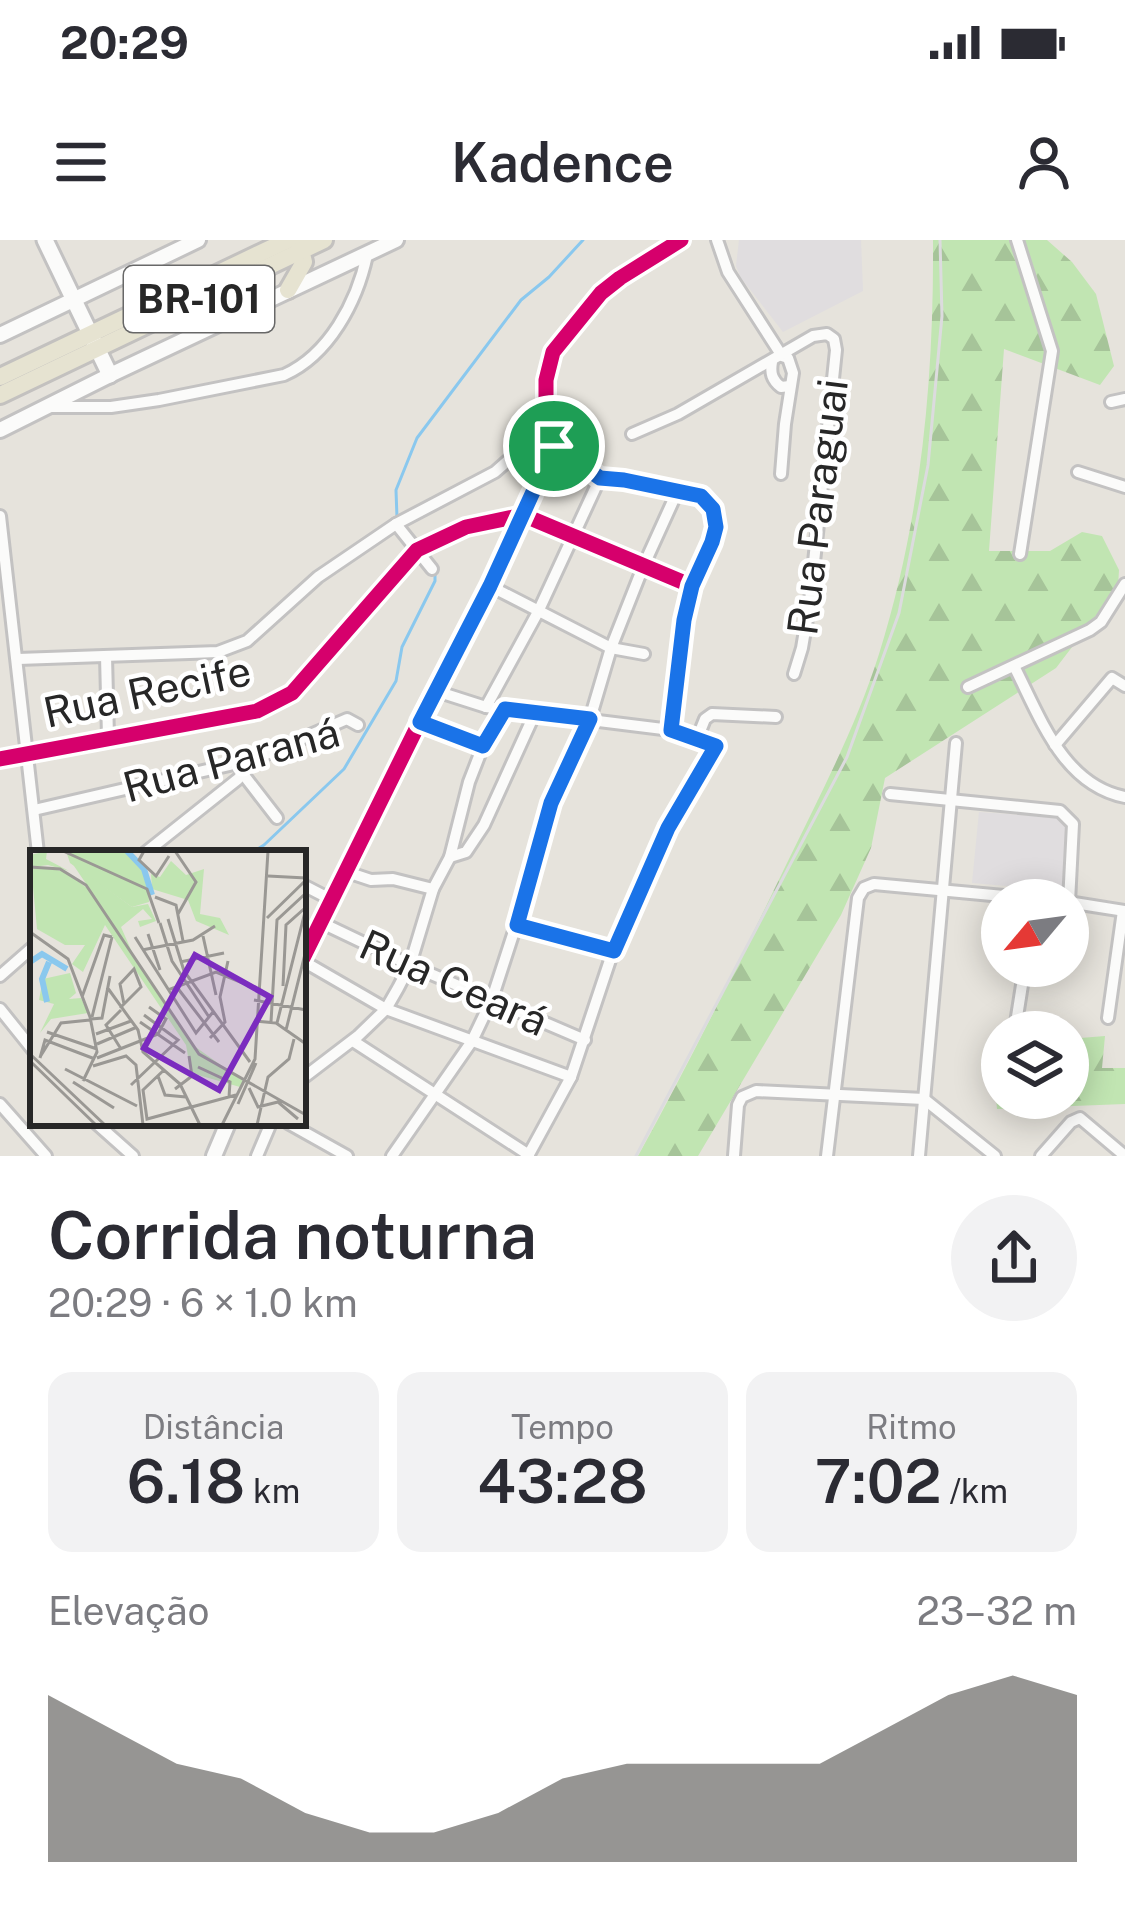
<!DOCTYPE html>
<html lang="pt">
<head>
<meta charset="utf-8">
<style>
	body { margin:0; font-family:"Public Sans",sans-serif; background:#f2f2f3; color:#2b2b33; height:100vh; display:flex; flex-direction:column; font-size:45px; white-space:nowrap }
	* { box-sizing:border-box; margin:0 }
	p { font-size:39px; color:#7c7c81 }
	.icon { flex:none; width:66px; height:66px; fill:none; stroke:currentColor; stroke-width:2; stroke-linecap:round; stroke-linejoin:round }
	.map { position:relative; height:916px; overflow:hidden }
	.details { display:flex; flex-direction:column; background:#fff; flex:1 }
	.details>* { flex:none }
	.needle { width:78px; rotate:241deg }
	.fabs { position:absolute; left:981px; top:639px; display:grid; gap:24px }
	.fabs a { display:grid; place-items:center; width:108px; height:108px; border-radius:50%; background:#fff; box-shadow:0 6px 30px #0003; font-size:60px }
	.pin { position:absolute; display:grid; place-items:center; width:102px; height:102px; color:#fff; margin:-51px; border:6px solid #fff; border-radius:50%; box-shadow:0 3px 12px #0007 }
	.round { display:grid; place-items:center; flex:none; width:126px; height:126px; border-radius:63px; background:#f2f2f3 }
	.headline { display:flex; align-items:center; justify-content:space-between; height:204px; padding:0 48px }
	h1 { font-size:66px; font-weight:600; line-height:90px }
	.figures { display:grid; grid-template-columns:repeat(3,1fr); gap:18px; height:204px; padding:12px 48px }
	.figures div { display:grid; align-content:center; border-radius:24px; background:#f2f2f3; text-align:center }
	.figures b { font-size:60px; font-weight:600 }
	.figures small { font-size:33px; font-weight:400 }
	.figures p { font-size:33px }
	.chart { height:336px; padding:24px 48px }
	.chart p { display:flex; justify-content:space-between }
	.chart svg { width:100%; height:216px; margin-top:12px; fill:#6a6966; opacity:.7 }
	.status { display:flex; justify-content:space-between; align-items:center; height:84px; padding:0 60px; background:#fff; direction:ltr }
	.status svg { height:33px; fill:currentColor }
	header { display:flex; justify-content:space-between; align-items:center; height:156px; padding:0 48px; background:#fff; font-size:54px; font-weight:600 }
	.map>svg:first-child { display:block }
	.industrial { fill:#e0dddf }
	.forest { fill:url(#forest-firs) }
	.lines { fill:none; stroke-linecap:round; stroke-linejoin:round }
	.stream { stroke:#8ac8ee; stroke-width:3 }
	.minor-casing { stroke:#c3c2c2; stroke-width:16 }
	.tertiary-casing { stroke:#c3c2c2; stroke-width:20 }
	.secondary-casing { stroke:#c3c2c2; stroke-width:21 }
	.primary-casing { stroke:#c3c1bf; stroke-width:22 }
	.minor { stroke:#fbfbfa; stroke-width:10 }
	.tertiary { stroke:#fbfbfa; stroke-width:14 }
	.secondary { stroke:#fbfbfa; stroke-width:15 }
	.primary { stroke:#e6e3d1; stroke-width:16 }
	.rail { stroke:#dcdbde; stroke-width:3 }
	.cycleway-casing { stroke:#fff; stroke-width:22 }
	.cycleway { stroke:#d6006c; stroke-width:15 }
	.route-casing { stroke:#fff; stroke-width:24 }
	.route { stroke:#1a73e8; stroke-width:15 }
	.labels { text-anchor:middle; dominant-baseline:central; stroke-width:9; stroke-linejoin:round; paint-order:stroke }
	.shield { fill:#fff; stroke:#686868; stroke-width:3 }
	.shield-label { font-size:39px; font-weight:bold; fill:#272727 }
	.street-label { font-size:42px; fill:#272727; stroke:#fff }
	.inset-river { fill:none; stroke:#8ac8ee; stroke-width:6 }
	.inset-road { fill:none; stroke:#9a9894; stroke-width:3 }
	.view { fill:#7b2cbf; fill-opacity:0.15; stroke:#7b2cbf; stroke-width:6 }
	.inset-edge { fill:none; stroke:#272727; stroke-width:6 }
</style>
</head>
<body>
<div class="status"><b>20:29</b><svg viewBox="0 0 49 12"><path d="M0 12V9h3v3zM5 12V6h3v6zM10 12V3h3v9zM15 12V0h3v12zM26 1h20v11H26zM47 4h2v5h-2z"/></svg></div>
<header><svg class="icon" aria-label="menu" viewBox="0 0 24 24"><path d="M4 6h16M4 12h16M4 18h16"/></svg>Kadence<svg class="icon" aria-label="person" viewBox="0 0 24 24"><circle cx="12" cy="8" r="4"/><path d="M4 21q1-7 8-7t8 7"/></svg></header>
<div class="map">
<svg width="1125" height="916" viewBox="0 0 1125 916">
	<defs>
		<pattern id="forest-firs" width="22" height="20" patternUnits="userSpaceOnUse" patternTransform="scale(3)"><rect width="22" height="20" fill="#c1e5b2"/><path d="M5 1l3.5 6h-7zM16 11l3.5 6h-7z" fill="#a6c499"/></pattern>
	</defs>
	<rect width="100%" height="100%" fill="#e6e3dc"/>
	<g class="industrial">
		<path d="M739 0H861L863 51 783 92 741 38 736 26Z"/>
		<path d="M979 572 1061 578 1068 583 1063 651 972 643Z"/>
	</g>
	<g class="forest">
		<path d="M933 0H1047L1072 22 1096 54 1114 126 1100 145 1004 109 989 311H1050L1082 292 1102 296 1119 330 1118 347 1056 428 885 538 871 608 841 675 698 916H638C691 820 739 722 787 623 820 555 856 487 879 414 921 280 934 140 933 0Z"/>
		<path d="M1105 796 1102 828H1125V864L997 869 991 803 1002 802V858H1068V799Z"/>
	</g>
	<g class="lines">
		<g class="stream">
			<path d="M397 278 396 250 417 198 521 60 549 37 583 0"/>
			<path d="M251 613 264 605 344 529 396 441 402 407 435 341V331"/>
		</g>
		<defs>
			<g id="minor">
				<path d="M717 0 728 32 782 116 788 118 793 133 785 184 781 234"/>
				<path d="M1017 0 1052 111 1020 314"/>
				<path d="M772 122C770 133 772 140 781 147L790 146"/>
				<path d="M1111 162 1125 159"/>
				<path d="M52 167H111L159 160 284 135C329 115 357 62 367 15"/>
				<path d="M632 194 678 174 813 96 827 94 834 99 836 110 810 361 802 408 794 434"/>
				<path d="M554 206 600 238 692 252 708 261 713 270 716 280 715 294 692 346 684 379 671 490"/>
				<path d="M1078 232 1125 247"/>
				<path d="M0 276 38 613"/>
				<path d="M396 284 432 329"/>
				<path d="M490 346 611 408 644 414"/>
				<path d="M106 416 108 497"/>
				<path d="M18 419 218 412 247 401 318 337 396 284 495 232 546 187"/>
				<path d="M1014 426C1040 477 1063 545 1125 557"/>
				<path d="M968 447 1090 390 1101 382 1125 344"/>
				<path d="M436 451 486 467 671 490 716 506 668 588 613 711 571 837 528 916"/>
				<path d="M486 467 538 372 600 238"/>
				<path d="M420 483 483 506"/>
				<path d="M697 499 705 479 712 474 776 477"/>
				<path d="M1055 505 1112 438 1125 446"/>
				<path d="M0 519 257 471 292 453 417 310 466 287 523 275 692 346"/>
				<path d="M243 534 277 578"/>
				<path d="M890 554 1060 571 1073 584 1069 662"/>
				<path d="M34 570 255 519 347 479 358 485"/>
				<path d="M145 613 238 539 255 519"/>
				<path d="M450 617 466 612 484 585 535 473"/>
				<path d="M347 632 371 640 393 639 433 649"/>
				<path d="M303 645 332 660"/>
				<path d="M1068 662 1125 671"/>
				<path d="M322 683 410 725 585 800"/>
				<path d="M517 684 613 711"/>
				<path d="M303 721 386 769 571 837"/>
				<path d="M0 736 33 707"/>
				<path d="M0 769 33 810"/>
				<path d="M1108 778 1123 671"/>
				<path d="M1016 783 1025 726"/>
				<path d="M353 801 529 915"/>
				<path d="M303 838 358 796 386 769 398 748 410 725 433 649 450 617 469 542 483 506 505 469"/>
				<path d="M0 864 46 916"/>
				<path d="M96 883 133 916"/>
				<path d="M288 883 347 916"/>
				<path d="M257 916 271 883"/>
				<path d="M392 916 472 801 492 759 530 642 551 563 561 538 579 508 590 479 611 408 643 327 678 250"/>
				<path d="M734 916 738 865 742 857 756 851 924 859 995 916"/>
				<path d="M827 916 858 658 864 648 874 644 1046 660"/>
				<path d="M919 916 956 503"/>
				<path d="M1041 916 1071 882 1080 878 1125 916"/>
			</g>
			<g id="tertiary">
				<path d="M0 95 198 0"/>
				<path d="M0 190 110 135 396 0"/>
				<path d="M303 718 428 465 490 346 554 206 546 187V140L553 112 601 53 620 38 681 0"/>
				<path d="M214 916 228 883"/>
			</g>
			<path id="secondary" d="M45 0 110 135"/>
			<g id="primary">
				<path d="M288 50 304 22 299 2"/>
				<path d="M0 137 288 0"/>
				<path d="M0 155 324 0"/>
			</g>
		</defs>
		<use href="#minor" class="minor-casing"/>
		<use href="#tertiary" class="tertiary-casing"/>
		<use href="#secondary" class="secondary-casing"/>
		<use href="#primary" class="primary-casing"/>
		<use href="#minor" class="minor"/>
		<use href="#tertiary" class="tertiary"/>
		<use href="#secondary" class="secondary"/>
		<use href="#primary" class="primary"/>
		<path class="rail" d="M636 916 847 517 899 373 928 225 942 76 940 0"/>
		<defs>
			<g id="cycleway">
				<path d="M0 519 257 471 292 453 417 310 466 287 523 275 692 346"/>
				<path d="M303 718 428 465 490 346 554 206 546 187V140L553 112 601 53 620 38 681 0"/>
			</g>
		</defs>
		<use href="#cycleway" class="cycleway-casing"/>
		<use href="#cycleway" class="cycleway"/>
	</g>
	<g class="lines">
		<defs>
			<path id="route" d="M554 206 600 238 624 240 701 256 713 269 716 287 712 302 692 346 684 380 671 490 716 506 668 588 614 711 517 685 551 563 590 479 505 469 483 506 420 482 490 346Z"/>
		</defs>
		<use href="#route" class="route-casing"/>
		<use href="#route" class="route"/>
	</g>
	<g class="labels">
		<rect class="shield" x="124" y="26" width="150" height="66" rx="9"/>
		<g class="shield-label">
			<text x="199" y="59">BR-101</text>
		</g>
		<g class="street-label">
			<text transform="translate(817 267) rotate(-83)">Rua Paraguai</text>
			<text transform="translate(147 451) rotate(-12)">Rua Recife</text>
			<text transform="translate(231 519) rotate(-15)">Rua Paraná</text>
			<text transform="translate(454 742) rotate(24)">Rua Ceará</text>
		</g>
	</g>
	<g transform="translate(30 610)">
		<rect width="276" height="276" fill="#e6e3dc"/>
		<path d="M36 1H100L117 21 119 52 102 57 40 13Z" fill="#c1e5b2"/>
		<path d="M17 1 16 9 39 21 18 15 3 17 34 21 61 41 42 13 102 57 118 54 126 71 110 77 108 71 122 69 113 59 91 77 106 111 160 193 213 231 210 237 161 223 156 195 75 75 53 122 42 114 55 95H35L7 79 0 5ZM141 11 156 25 174 19 170 64 190 68 199 85 166 71 158 50 122 39 121 24 130 27ZM40 123 46 143 39 149 51 148 58 163 21 169 10 183 24 154 9 150 13 129Z" fill="#c1e5b2"/>
		<path class="inset-river" d="M97 1 114 19 122 45M0 112 12 104 37 119M17 152 12 129 19 112"/>
		<path class="inset-road" d="M33 1 117 39 129 73M114 1 109 10 126 26 139 6M145 1 166 32 148 64M0 17 30 19 56 35 169 204 276 265M238 26 276 28M125 47 146 55 153 91M237 68 276 30M138 69 154 121 220 212M130 73 142 111 179 167M0 82 38 109 60 167 67 202 53 231M118 84 130 120M173 86 186 145M105 87 166 183 183 162M112 100 163 90 185 76M150 112 194 103M146 136 189 192M253 136 256 75 275 58M77 137 108 180 113 202 150 234 170 275M138 140 186 122 225 138M52 147 74 85 82 87M224 150 276 160M90 158 111 137 104 119 90 134 94 154M62 167 82 87M61 169 72 168 80 126M225 171 246 173 276 194M110 172 155 203M241 172 247 70 276 43M247 173 276 58M256 180 276 100M17 182 67 199M66 184 101 171M180 188 195 172 190 147 198 111M67 194 107 177M91 199 76 175 91 160M0 204 75 275M10 207 31 173 60 170M10 208 15 190 65 209M67 208 128 184 136 169 119 157M0 211 66 275M63 216 96 206 106 215 113 275M168 217 200 232 199 247M35 219 107 256M135 219 113 240 117 269 206 245M128 226 135 245 156 247M43 232 84 258M101 235 148 190 114 165M219 238 228 257 248 252 268 269M145 239 162 226 159 206M208 254 226 213M192 275 225 209 238 1M227 275 238 227 259 209 264 189"/>
		<path class="view" d="M165 105 240 147 189 240 114 198Z"/>
		<rect width="276" height="276" class="inset-edge"/>
	</g>
</svg>
<div class="fabs">
<a><svg class="needle" viewBox="-14 -14 28 28"><path d="M0-13l5 13h-10z" fill="#e53935"/><path d="M0 13l5-13h-10z" fill="#7c7c81"/></svg></a>
<a><svg class="icon" aria-label="layers" viewBox="0 0 24 24"><path d="M12 4l9 5-9 5-9-5zM3 14l9 5 9-5"/></svg></a>
</div>
<div class="pin" style="left:554px;top:206px;background:#1e9e55"><svg class="icon" aria-label="arrive" viewBox="0 0 24 24"><path d="M6 21V4h12l-3 4 3 4H6"/></svg></div>
</div>
<section class="details">
<div class="headline"><div><h1>Corrida noturna</h1><p>20:29 · 6 × 1.0 km</p></div><a class="round"><svg class="icon" aria-label="share" viewBox="0 0 24 24"><path d="M12 15V3M7 8l5-5 5 5M5 13v7h14v-7"/></svg></a></div>
<div class="figures">
<div><p>Distância</p><b>6.18<small> km</small></b></div>
<div><p>Tempo</p><b>43:28</b></div>
<div><p>Ritmo</p><b>7:02<small> /km</small></b></div>
</div>
<div class="chart"><p><span>Elevação</span>23–32 m</p>
<svg viewBox="0 0 160 44" preserveAspectRatio="none"><path d="M0 44V10L10 17L20 24L30 27L40 34L50 38L60 38L70 34L80 27L90 24L100 24L110 24L120 24L130 17L140 10L150 6L160 10V44z"/></svg>
</div>
</section>
</body>
</html>
